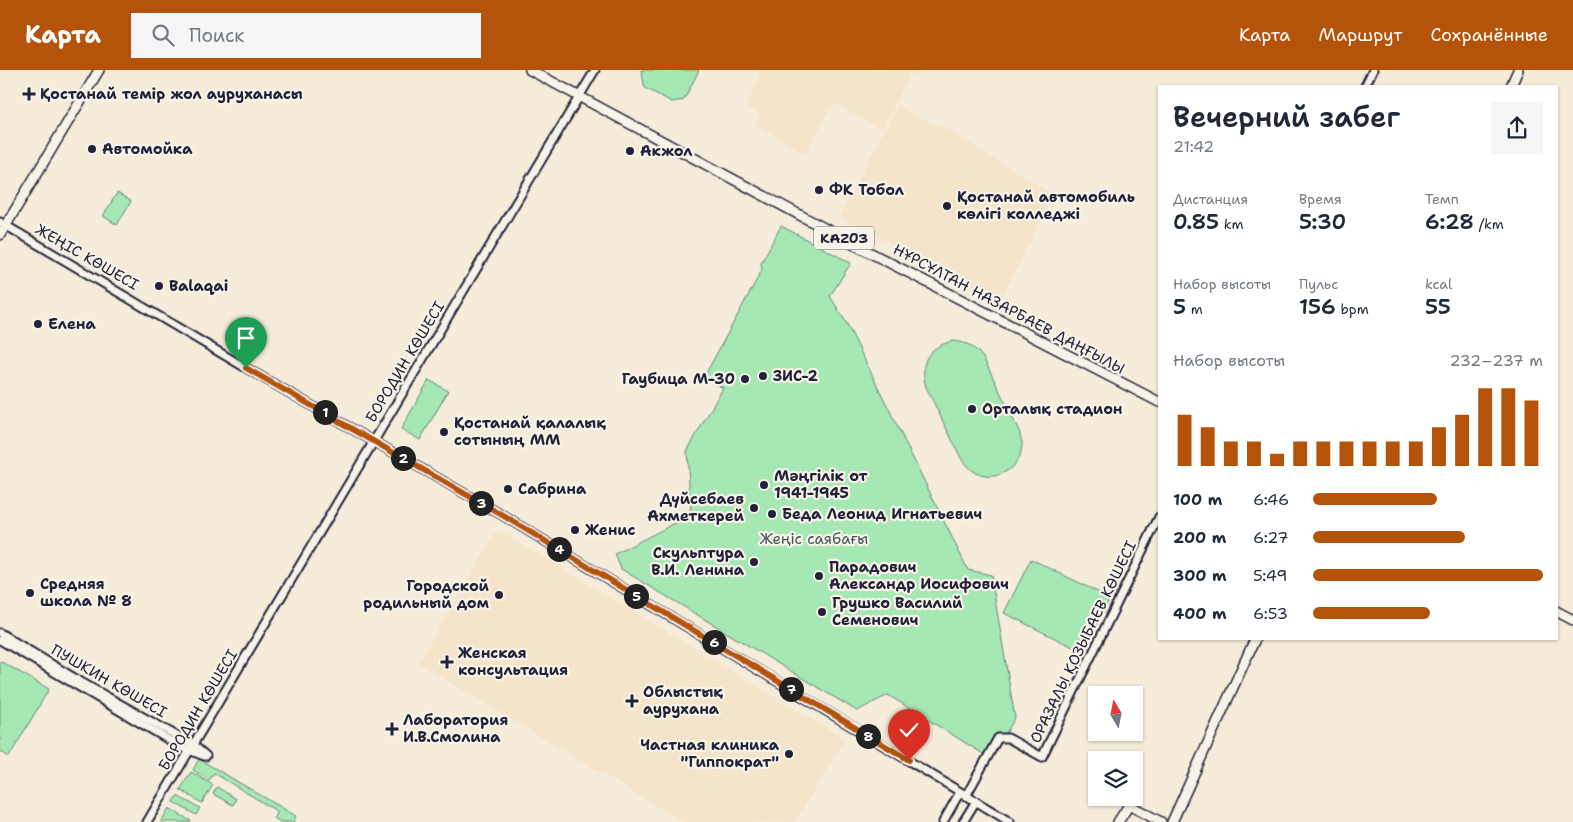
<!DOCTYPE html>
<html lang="ru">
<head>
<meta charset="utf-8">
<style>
	body { margin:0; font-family:"Shantell Sans",sans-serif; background:#f6f6f7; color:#1f2937; height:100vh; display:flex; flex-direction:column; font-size:19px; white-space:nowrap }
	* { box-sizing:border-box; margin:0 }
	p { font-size:16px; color:#747a83 }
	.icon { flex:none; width:28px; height:28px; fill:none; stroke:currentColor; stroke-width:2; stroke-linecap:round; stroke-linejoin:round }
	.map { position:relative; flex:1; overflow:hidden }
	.panel { position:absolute; left:1158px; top:15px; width:400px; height:555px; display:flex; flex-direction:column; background:#fff; border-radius:0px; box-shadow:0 1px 4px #0004 }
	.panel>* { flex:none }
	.needle { width:32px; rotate:350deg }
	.fabs { position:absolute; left:1088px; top:616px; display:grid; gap:10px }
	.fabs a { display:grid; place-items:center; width:55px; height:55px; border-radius:0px; background:#fff; box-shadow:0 1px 4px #0004; font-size:25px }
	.pin { position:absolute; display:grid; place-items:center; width:42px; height:42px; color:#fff; margin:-51px -21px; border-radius:50% 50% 50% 0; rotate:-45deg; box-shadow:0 0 5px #0007 }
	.pin .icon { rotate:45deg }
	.km { position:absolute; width:25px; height:25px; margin:-12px; border-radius:50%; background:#222; color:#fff; font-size:14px; line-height:25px; text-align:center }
	.round { display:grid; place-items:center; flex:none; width:52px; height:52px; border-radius:0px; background:#f6f6f7 }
	.headline { display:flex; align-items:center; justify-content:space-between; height:85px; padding:0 15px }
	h1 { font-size:28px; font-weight:600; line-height:38px }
	.metrics { display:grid; grid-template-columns:repeat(3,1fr); gap:8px; height:85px; padding:5px 15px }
	.metrics div { display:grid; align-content:center }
	.metrics b { font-size:21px; font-weight:600 }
	.metrics small { font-size:14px; font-weight:400 }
	.metrics p { font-size:14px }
	.chart { height:140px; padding:10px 15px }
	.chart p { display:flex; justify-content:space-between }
	.chart svg { width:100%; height:90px; margin-top:5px; stroke:#b45309; stroke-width:6 }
	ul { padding:0 15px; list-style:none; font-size:16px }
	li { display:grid; grid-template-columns:80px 60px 1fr; align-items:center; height:38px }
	li i { height:12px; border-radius:6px; background:#b45309 }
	header { display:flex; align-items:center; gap:30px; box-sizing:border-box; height:70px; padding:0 25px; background:#b45309; color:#fff }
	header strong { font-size:24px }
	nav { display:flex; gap:28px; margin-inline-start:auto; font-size:18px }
	.search { width:350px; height:45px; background:#f6f6f7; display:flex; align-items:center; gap:12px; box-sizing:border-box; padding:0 18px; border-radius:0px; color:#747a83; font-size:19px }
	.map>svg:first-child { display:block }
	.built { fill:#f4e4ca }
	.green { fill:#a5e8b3; stroke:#648577 }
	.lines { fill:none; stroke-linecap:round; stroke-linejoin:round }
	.minor-casing { stroke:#22223b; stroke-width:11 }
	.major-casing { stroke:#22223b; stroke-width:12 }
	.minor { stroke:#f7f3e8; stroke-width:7 }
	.major { stroke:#f7f3e8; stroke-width:9 }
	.route-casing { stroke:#fff; stroke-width:10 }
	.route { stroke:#b45309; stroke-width:6 }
	.poi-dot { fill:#22223b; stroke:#f7f3e8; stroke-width:2 }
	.labels { text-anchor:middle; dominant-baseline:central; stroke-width:4.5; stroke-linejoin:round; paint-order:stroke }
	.shield { fill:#f7f3e8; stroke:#62616f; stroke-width:1 }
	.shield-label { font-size:14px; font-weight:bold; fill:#22223b }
	.poi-label { font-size:15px; font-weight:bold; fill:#22223b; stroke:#f7f3e8; text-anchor:start }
	.street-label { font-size:15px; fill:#22223b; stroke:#f7f3e8 }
	.park-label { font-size:15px; fill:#435459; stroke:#f7f3e8 }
</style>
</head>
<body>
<header>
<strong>Карта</strong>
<div class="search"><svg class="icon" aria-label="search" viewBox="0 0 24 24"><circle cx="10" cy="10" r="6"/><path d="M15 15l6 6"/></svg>Поиск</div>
<nav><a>Карта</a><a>Маршрут</a><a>Сохранённые</a></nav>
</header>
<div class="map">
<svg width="1573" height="752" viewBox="0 0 1573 752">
	<rect width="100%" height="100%" fill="#f6ecda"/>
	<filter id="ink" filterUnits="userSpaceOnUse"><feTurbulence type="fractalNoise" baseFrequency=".02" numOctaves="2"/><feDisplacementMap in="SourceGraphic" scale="10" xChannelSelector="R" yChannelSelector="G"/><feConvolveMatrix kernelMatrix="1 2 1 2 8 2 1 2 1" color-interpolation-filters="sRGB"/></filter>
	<g filter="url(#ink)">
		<g class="built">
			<path d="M762 0H918L916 5 911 3 882 59 833 33 805 84 756 55 755 53 760 44 746 37Z"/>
			<path d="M898 34 908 42 946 59 1054 125 1000 231 839 147Z"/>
			<path d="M498 460 845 669 795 752H683L418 593Z"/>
		</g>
		<g class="green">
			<path d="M641 0H699L684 30 672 32 645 18Z"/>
			<path d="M117 123 131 131 117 155 103 146Z"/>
			<path d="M781 156 851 193 830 226 847 254 968 500 991 505 1015 648 1006 663C993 664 991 674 985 685L888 625 857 641 621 499 615 484 691 445 687 381 723 318 704 307 762 200 761 193Z"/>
			<path d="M953 271C969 273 974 276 984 289L1019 361C1020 364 1021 369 1022 372 1023 395 999 413 978 404 970 401 966 395 961 388L926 317C919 291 928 277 953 271Z"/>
			<path d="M429 310 448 321 420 370 401 359Z"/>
			<path d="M1031 489 1110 528 1083 582 1004 543Z"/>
			<path d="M0 591 49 619 9 687 0 681Z"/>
			<path d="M199 689 296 746 293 752H280L274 748 278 742 214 703 209 710 193 700Z"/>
			<path d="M191 702 213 715 202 733 180 720Z"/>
			<path d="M217 717 236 729 233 735 213 724Z"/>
			<path d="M177 726 200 738 196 745 173 732Z"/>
			<path d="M169 738 191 751V752H161Z"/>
		</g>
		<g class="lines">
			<defs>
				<g id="minor">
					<path d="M1365 16 1373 0"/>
					<path d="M0 152 246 298 502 445 1010 752"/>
					<path d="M0 563 81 612 193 675 206 686"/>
					<path d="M0 570 181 677 204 686"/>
					<path d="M966 726 998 668H1008L1042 687 1159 447"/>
					<path d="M147 752 595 0"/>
					<path d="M943 752 960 722"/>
					<path d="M963 752 976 731"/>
				</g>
				<g id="major">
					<path d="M530 0 863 179 1159 332"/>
					<path d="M1511 16 1518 0"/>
					<path d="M0 165 99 0"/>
					<path d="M1556 541 1573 550"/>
					<path d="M1118 752 1129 735 1161 752"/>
					<path d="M1172 752 1255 569"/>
				</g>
			</defs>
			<use href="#minor" class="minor-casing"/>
			<use href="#major" class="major-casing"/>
			<use href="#minor" class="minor"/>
			<use href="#major" class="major"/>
		</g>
	</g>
	<g class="lines" filter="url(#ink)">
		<defs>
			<path id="route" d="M246 298 502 445 909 690"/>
		</defs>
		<use href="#route" class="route-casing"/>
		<use href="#route" class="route"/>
	</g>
	<g class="poi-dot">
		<path d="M26.5 16.5h5v5h5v5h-5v5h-5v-5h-5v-5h5z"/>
		<circle cx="92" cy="79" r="5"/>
		<circle cx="630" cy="81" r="5"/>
		<circle cx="819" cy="120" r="5"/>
		<circle cx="947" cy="136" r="5"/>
		<circle cx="159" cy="216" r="5"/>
		<circle cx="38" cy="254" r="5"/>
		<circle cx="763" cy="306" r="5"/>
		<circle cx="745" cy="309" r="5"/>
		<circle cx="972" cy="339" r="5"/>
		<circle cx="444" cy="362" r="5"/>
		<circle cx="764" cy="415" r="5"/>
		<circle cx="508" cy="419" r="5"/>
		<circle cx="754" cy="438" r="5"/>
		<circle cx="772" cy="444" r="5"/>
		<circle cx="575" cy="460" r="5"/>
		<circle cx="754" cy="492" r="5"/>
		<circle cx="819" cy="506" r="5"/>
		<circle cx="30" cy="523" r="5"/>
		<circle cx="499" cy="525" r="5"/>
		<circle cx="822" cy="542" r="5"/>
		<path d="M444.5 584.5h5v5h5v5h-5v5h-5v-5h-5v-5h5z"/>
		<path d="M629.5 623.5h5v5h5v5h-5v5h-5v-5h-5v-5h5z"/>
		<path d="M389.5 651.5h5v5h5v5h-5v5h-5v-5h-5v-5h5z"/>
		<circle cx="789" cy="684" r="5"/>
	</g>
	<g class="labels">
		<rect class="shield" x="814" y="156.5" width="60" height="23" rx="4"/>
		<g class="shield-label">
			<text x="844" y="168">KАZ03</text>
		</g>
		<g class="poi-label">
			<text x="40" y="24">Қостанай темір жол ауруханасы</text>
			<text x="102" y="79">Автомойка</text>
			<text x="640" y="81">Акжол</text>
			<text x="829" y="120">ФК Тобол</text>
			<text x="957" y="127">Қостанай автомобиль<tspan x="957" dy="17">көлігі колледжі</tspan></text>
			<text x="169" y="216">Balaqai</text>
			<text x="48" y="254">Елена</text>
			<text x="773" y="306">ЗИС-2</text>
			<text x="735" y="309" text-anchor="end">Гаубица М-30</text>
			<text x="982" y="339">Орталық стадион</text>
			<text x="454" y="353">Қостанай қалалық<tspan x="454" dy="17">сотының ММ</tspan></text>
			<text x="774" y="406">Мәңгілік от<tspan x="774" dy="17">1941-1945</tspan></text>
			<text x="518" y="419">Сабрина</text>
			<text x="744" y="429" text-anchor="end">Дүйсебаев<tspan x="744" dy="17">Ахметкерей</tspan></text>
			<text x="782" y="444">Беда Леонид Игнатьевич</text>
			<text x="585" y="460">Женис</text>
			<text x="744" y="483" text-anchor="end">Скульптура<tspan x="744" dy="17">В.И. Ленина</tspan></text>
			<text x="829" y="497">Парадович<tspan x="829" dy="17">Александр Иосифович</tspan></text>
			<text x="40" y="514">Средняя<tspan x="40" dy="17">школа № 8</tspan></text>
			<text x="489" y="516" text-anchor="end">Городской<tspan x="489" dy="17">родильный дом</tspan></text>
			<text x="832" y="533">Грушко Василий<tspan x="832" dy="17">Семенович</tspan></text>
			<text x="458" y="583">Женская<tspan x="458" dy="17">консультация</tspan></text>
			<text x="643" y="622">Облыстық<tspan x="643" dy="17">аурухана</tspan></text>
			<text x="403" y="650">Лаборатория<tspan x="403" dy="17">И.В.Смолина</tspan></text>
			<text x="779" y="675" text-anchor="end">Частная клиника<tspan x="779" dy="17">"Гиппократ"</tspan></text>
		</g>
		<g class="street-label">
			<text transform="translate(87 187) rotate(30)">ЖЕҢІС КӨШЕСІ</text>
			<text transform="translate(1009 239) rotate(28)">НҰРСҰЛТАН НАЗАРБАЕВ ДАҢҒЫЛЫ</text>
			<text transform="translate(405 292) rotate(-59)">БОРОДИН КӨШЕСІ</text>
			<text transform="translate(1083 572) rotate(-64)">ОРАЗАЛЫ ҚОЗЫБАЕВ КӨШЕСІ</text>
			<text transform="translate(109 611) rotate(30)">ПУШКИН КӨШЕСІ</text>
			<text transform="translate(198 640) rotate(-59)">БОРОДИН КӨШЕСІ</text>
		</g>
		<g class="park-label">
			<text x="814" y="469">Жеңіс саябағы</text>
		</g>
	</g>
</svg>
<div class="fabs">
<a><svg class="needle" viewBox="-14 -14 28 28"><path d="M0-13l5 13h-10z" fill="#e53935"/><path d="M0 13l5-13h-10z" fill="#747a83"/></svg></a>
<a><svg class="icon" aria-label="layers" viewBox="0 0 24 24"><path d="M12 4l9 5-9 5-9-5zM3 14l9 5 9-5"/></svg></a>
</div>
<div class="pin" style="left:246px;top:298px;background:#1e9e55"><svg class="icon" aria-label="arrive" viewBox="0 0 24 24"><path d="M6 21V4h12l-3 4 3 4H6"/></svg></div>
<div class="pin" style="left:909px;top:690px;background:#d93025"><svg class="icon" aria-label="check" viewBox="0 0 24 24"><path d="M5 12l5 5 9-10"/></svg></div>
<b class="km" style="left:325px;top:342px">1</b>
<b class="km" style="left:403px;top:388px">2</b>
<b class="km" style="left:481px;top:433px">3</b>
<b class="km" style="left:559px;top:479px">4</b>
<b class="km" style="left:636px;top:526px">5</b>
<b class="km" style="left:714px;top:572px">6</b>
<b class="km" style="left:791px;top:619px">7</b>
<b class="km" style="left:868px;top:666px">8</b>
<section class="panel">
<div class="headline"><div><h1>Вечерний забег</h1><p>21:42</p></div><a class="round"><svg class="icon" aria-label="share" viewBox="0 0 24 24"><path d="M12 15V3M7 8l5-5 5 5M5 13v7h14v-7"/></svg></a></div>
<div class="metrics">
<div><p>Дистанция</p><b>0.85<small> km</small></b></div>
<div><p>Время</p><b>5:30</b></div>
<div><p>Темп</p><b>6:28<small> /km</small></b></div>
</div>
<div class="metrics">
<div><p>Набор высоты</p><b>5<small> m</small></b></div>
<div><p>Пульс</p><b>156<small> bpm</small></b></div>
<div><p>kcal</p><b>55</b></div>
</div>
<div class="chart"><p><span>Набор высоты</span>232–237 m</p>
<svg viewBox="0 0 160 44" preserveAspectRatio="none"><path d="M5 44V19M15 44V25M25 44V32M35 44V32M45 44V38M55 44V32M65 44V32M75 44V32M85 44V32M95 44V32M105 44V32M115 44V25M125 44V19M135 44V6M145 44V6M155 44V12"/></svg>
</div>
<ul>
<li><b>100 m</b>6:46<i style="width:54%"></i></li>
<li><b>200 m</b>6:27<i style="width:66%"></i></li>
<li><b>300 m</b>5:49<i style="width:100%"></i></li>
<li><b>400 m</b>6:53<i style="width:51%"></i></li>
</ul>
</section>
</div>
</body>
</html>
